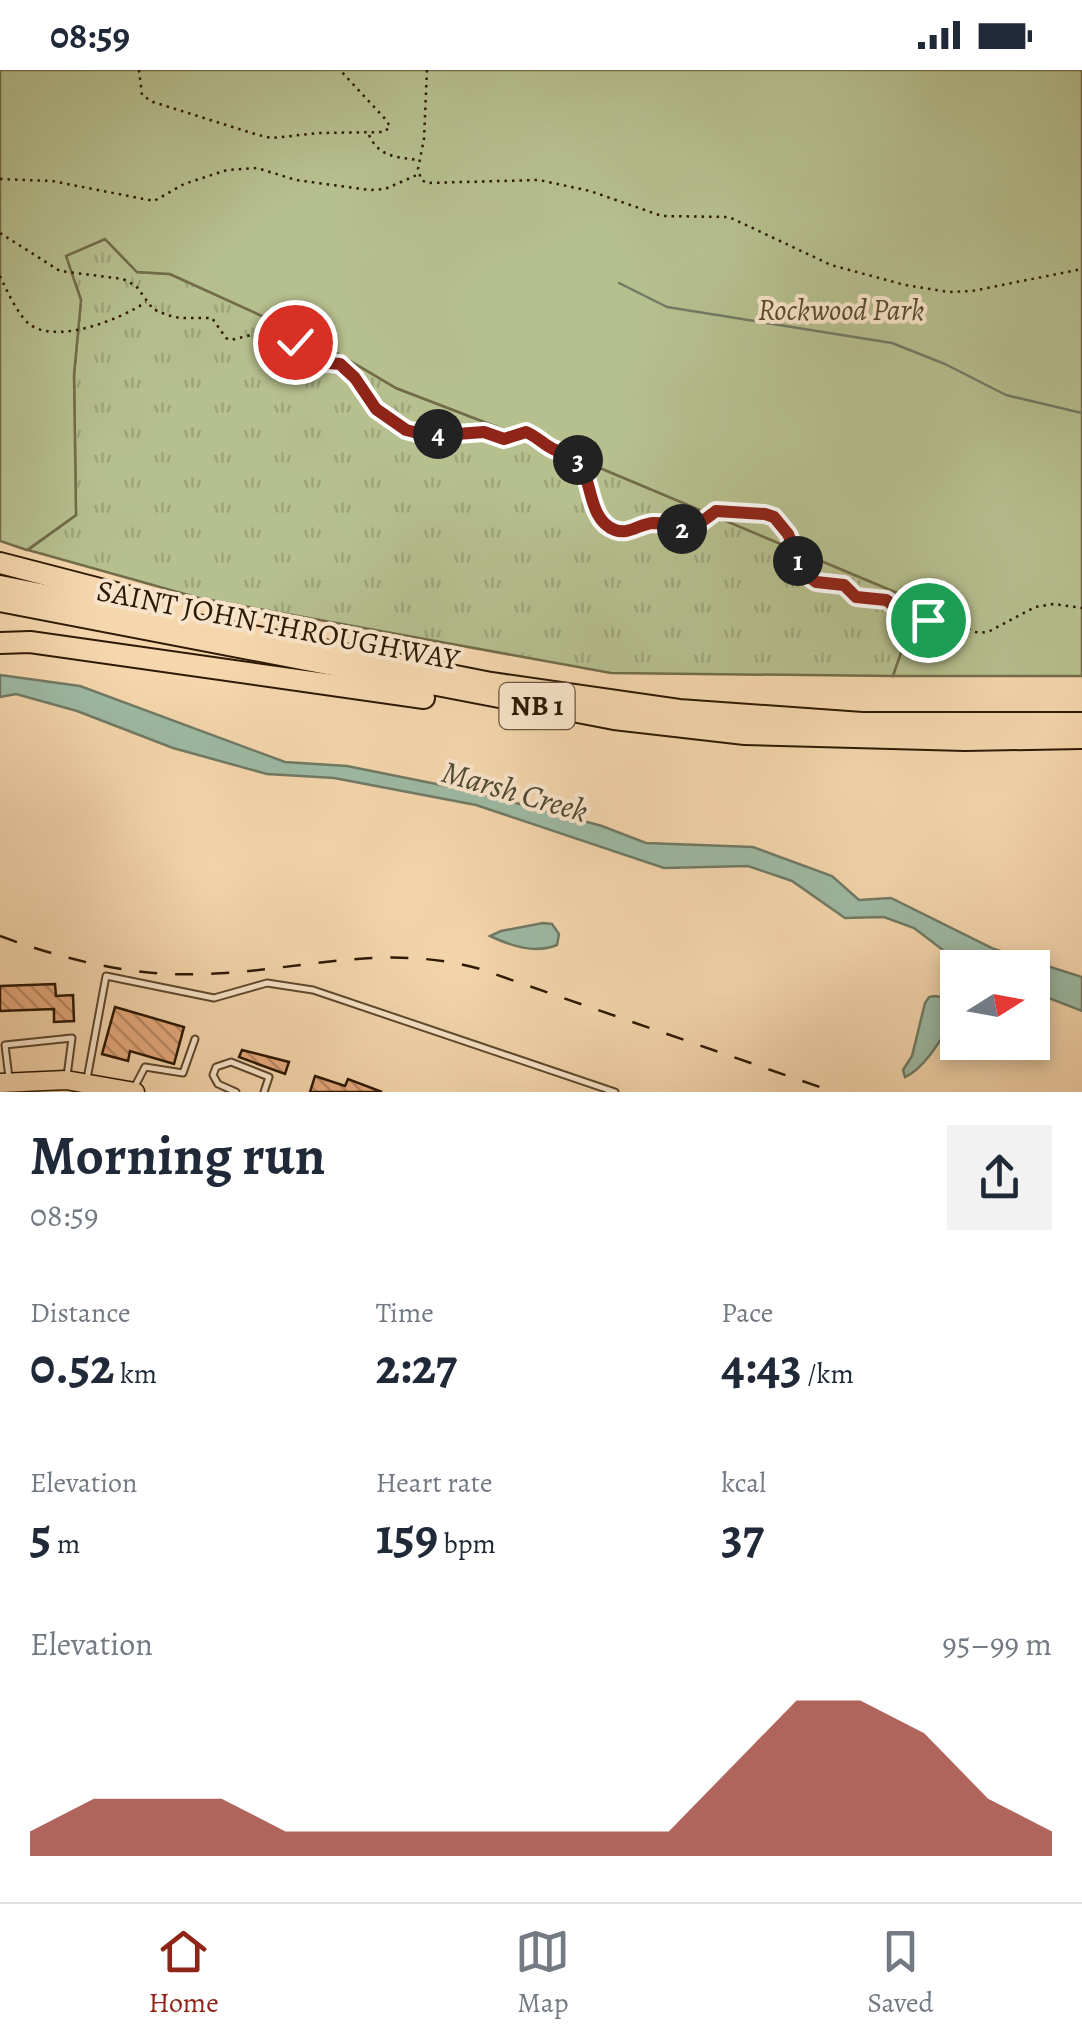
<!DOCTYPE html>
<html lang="en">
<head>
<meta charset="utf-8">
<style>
	body { margin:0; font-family:Alegreya,serif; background:#f2f2f3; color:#1f2937; height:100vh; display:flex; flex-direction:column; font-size:38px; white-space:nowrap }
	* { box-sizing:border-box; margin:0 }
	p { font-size:32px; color:#747a83 }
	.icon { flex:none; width:55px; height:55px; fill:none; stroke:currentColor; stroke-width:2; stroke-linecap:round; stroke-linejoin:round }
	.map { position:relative; height:1022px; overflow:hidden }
	.panel { display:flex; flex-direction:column; background:#fff; flex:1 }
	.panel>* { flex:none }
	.needle { width:65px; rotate:79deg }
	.controls { position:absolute; left:940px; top:880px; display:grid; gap:20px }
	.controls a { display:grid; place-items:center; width:110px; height:110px; border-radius:0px; background:#fff; box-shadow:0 5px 15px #0003; font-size:50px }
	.pin { position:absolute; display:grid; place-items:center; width:85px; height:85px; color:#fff; margin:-42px; border:5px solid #fff; border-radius:50%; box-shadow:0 2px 10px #0007 }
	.km { position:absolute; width:50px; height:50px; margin:-25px; border-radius:50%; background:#222; color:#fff; font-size:28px; line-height:50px; text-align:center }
	.round { display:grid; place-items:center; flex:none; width:105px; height:105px; border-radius:0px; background:#f2f2f3 }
	.summary { display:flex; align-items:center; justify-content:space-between; height:170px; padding:0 30px }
	h1 { font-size:55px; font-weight:600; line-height:75px }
	.metrics { display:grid; grid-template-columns:repeat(3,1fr); gap:15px; height:170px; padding:10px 30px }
	.metrics div { display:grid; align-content:center }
	.metrics b { font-size:50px; font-weight:600 }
	.metrics small { font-size:28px; font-weight:400 }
	.metrics p { font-size:28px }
	.chart { height:280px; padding:20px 30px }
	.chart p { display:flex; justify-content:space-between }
	.chart svg { width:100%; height:180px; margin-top:10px; fill:#8f2418; opacity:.7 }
	.status { display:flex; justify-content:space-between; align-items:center; height:70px; padding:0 50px; background:#fff; direction:ltr }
	.status svg { height:28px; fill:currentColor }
	.tab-bar { display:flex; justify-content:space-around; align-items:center; height:140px; border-top:2px solid #e0e1e3; background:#fff; font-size:28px; color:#747a83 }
	.tab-bar a { display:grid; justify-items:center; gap:5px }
	.tab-bar .selected { color:#8f2418 }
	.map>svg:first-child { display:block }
	.grass { fill:url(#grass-tufts); stroke:#726c49; stroke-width:2.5 }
	.green { fill:#b6bf8e; stroke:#726c49; stroke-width:2.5 }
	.water { fill:#9dbaa4; stroke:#707a64; stroke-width:2.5 }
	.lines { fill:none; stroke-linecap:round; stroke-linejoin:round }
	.stream { stroke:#707a64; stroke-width:2.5 }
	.building { fill:url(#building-back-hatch); stroke:#2d1904; stroke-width:2.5 }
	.service-casing { stroke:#5f482e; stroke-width:9 }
	.primary-casing { stroke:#2d1904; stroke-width:21 }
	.motorway-casing { stroke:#2d1904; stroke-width:24 }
	.path { stroke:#2d1904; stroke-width:2.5; stroke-dasharray:2.5 5; stroke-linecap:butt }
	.service { stroke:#f8e4ca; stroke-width:5 }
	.primary { stroke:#f5d6ad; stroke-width:18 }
	.motorway { stroke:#f5d6ad; stroke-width:20 }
	.rail { stroke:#2d1904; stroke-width:2.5; stroke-dasharray:18 18; stroke-linecap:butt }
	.route-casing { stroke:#fff; stroke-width:20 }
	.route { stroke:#8f2418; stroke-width:12 }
	.labels { text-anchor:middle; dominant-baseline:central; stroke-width:8; stroke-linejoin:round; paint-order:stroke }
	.shield { fill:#f8e4ca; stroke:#6a563f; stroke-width:2.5 }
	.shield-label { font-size:28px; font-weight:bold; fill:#2d1904 }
	.park-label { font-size:30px; font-style:italic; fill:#564b2d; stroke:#f8e4ca }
	.street-label { font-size:30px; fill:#2d1904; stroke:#f8e4ca }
	.water-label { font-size:32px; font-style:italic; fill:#4f4934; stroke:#f8e4ca }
</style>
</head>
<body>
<div class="status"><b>08:59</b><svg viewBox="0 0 49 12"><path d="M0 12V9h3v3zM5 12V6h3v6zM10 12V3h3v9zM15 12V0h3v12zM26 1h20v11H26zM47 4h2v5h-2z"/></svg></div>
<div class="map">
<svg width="1082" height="1022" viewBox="0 0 1082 1022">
	<defs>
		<pattern id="grass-tufts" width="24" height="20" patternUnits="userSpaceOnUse" patternTransform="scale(2.5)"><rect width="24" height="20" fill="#b6bf8e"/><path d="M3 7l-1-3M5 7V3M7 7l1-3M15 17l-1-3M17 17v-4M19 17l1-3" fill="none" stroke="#9da479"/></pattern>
		<pattern id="building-back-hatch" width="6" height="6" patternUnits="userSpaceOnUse" patternTransform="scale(2.5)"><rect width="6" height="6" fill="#e6aa7e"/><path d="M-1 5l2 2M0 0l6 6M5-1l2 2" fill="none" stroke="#bb8a65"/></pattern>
	</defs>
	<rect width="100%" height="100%" fill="#f5d6ad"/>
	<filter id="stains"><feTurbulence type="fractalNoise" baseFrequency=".002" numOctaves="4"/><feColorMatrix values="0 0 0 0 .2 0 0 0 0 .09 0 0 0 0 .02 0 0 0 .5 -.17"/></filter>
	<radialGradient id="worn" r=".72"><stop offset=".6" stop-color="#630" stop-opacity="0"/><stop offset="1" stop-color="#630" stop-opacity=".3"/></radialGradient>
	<path class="grass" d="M105 169 137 202 170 204 317 271 396 318 562 382 919 532 893 606 611 603 199 528 28 480 76 445 74 305 81 230 65 186Z"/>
	<path class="green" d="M0 0H1082V606H893L919 532 562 382 396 318 317 271 170 204 137 202 105 169 66 186 81 230 74 305 76 445 27 480 0 471Z"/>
	<g class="water">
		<path d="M0 605 80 616 285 692 347 696 471 721 602 756 646 773 753 777 832 806 859 830 891 828 994 879 1082 907V941L1033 922 1032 898 971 897 960 893 914 858 884 847 845 848 792 811 748 796 664 798 476 735 334 708 267 704 173 678 77 641 16 624 0 627Z"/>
		<path d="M543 853 552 854 559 864 557 875C535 884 511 876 490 866L501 861Z"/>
		<path d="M934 926 948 928 957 937V944C944 964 926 998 905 1007L903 1000 912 986 925 933 929 927Z"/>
	</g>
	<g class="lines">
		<path class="stream" d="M619 213 667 237 892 273 945 294 1006 325 1082 343"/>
	</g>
	<g class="building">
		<path d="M55 914 56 926 73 925 74 951 54 952V939L0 941V916Z"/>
		<path d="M115 937 184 957 174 994 130 981 128 991 102 984Z"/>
		<path d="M242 980 289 992 285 1004 239 987Z"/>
		<path d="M315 1006 345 1016 348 1009 382 1022H310Z"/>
	</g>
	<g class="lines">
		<defs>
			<g id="service">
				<path d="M9 1008 5 975 72 968 67 1006"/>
				<path d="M87 1009 106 906 214 928 267 913 313 920 615 1022"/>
				<path d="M134 1018 145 997 183 1003 195 969"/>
				<path d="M236 1022 218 1014 213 1005 216 997 231 992 269 1007 264 1022"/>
			</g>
			<path id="primary" d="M0 1013 66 1010 135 1022"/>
			<g id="motorway">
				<path d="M0 493 185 541"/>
				<path d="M0 516 491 613 679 640 862 653H1082"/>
				<path d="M0 531 614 649 745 664 965 670 1082 668"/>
				<path d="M0 573 30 572 424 628"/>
			</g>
		</defs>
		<use href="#service" class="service-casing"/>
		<use href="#primary" class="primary-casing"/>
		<use href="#motorway" class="motorway-casing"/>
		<g class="path">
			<path d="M139 0 142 25 153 32 258 65 272 68 319 63 384 62 390 57 387 51 340 0"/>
			<path d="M427 0 424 69 418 99 421 109 426 113 539 110 590 121 662 146 729 147 831 195 905 215 949 222 972 221 1082 199"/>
			<path d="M369 65C379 87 396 87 418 90"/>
			<path d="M0 109 52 111 154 131 184 114 227 100 257 98 296 110 370 120 385 119 417 105"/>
			<path d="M0 163 60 201 123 209 136 216 153 239 167 245 180 248H212L226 268 231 270 255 264 271 271 295 272 318 292 340 294 355 308 375 339 406 360 430 366 492 362 505 369C525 359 529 363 546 375 556 382 573 382 580 393 592 412 589 451 615 460 629 465 639 454 653 453 694 453 676 471 716 441 732 442 749 441 764 444 797 450 789 495 814 511 830 522 838 508 856 527L886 530 917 550 958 554 978 563 988 562 1035 537 1054 534 1082 538"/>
			<path d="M0 206C6 219 17 243 28 253 55 276 121 249 146 232"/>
		</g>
		<use href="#service" class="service"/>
		<use href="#primary" class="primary"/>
		<use href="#motorway" class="motorway"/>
		<path class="rail" d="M0 866C65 890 134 907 204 904 301 901 383 872 480 899L834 1022"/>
	</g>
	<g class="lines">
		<defs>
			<path id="route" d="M295 272 318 292 340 294 355 308 376 339 406 360 430 366 484 362 504 369 526 362C536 366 543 374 553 379 562 383 574 383 580 393 592 412 589 451 615 460 629 465 639 454 653 453 694 453 676 472 716 441L765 444 774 447 788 464 805 504 816 512 844 515 856 527 886 530 911 547 928 550"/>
		</defs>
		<use href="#route" class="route-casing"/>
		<use href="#route" class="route"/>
	</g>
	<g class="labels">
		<rect class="shield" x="499.5" y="613" width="75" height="46" rx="8"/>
		<g class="shield-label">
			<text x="537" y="636">NB 1</text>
		</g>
		<g class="park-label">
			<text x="841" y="240">Rockwood Park</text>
		</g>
		<g class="street-label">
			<text transform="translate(278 555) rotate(11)">SAINT JOHN THROUGHWAY</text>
		</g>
		<g class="water-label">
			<text transform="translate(515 721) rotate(16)">Marsh Creek</text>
		</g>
	</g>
	<rect width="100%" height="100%" filter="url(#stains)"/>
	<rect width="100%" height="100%" fill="url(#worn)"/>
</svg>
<div class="controls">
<a><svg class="needle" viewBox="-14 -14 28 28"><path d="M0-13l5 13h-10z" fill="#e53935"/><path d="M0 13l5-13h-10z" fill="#747a83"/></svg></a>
</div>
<div class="pin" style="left:928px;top:550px;background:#1e9e55"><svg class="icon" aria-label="arrive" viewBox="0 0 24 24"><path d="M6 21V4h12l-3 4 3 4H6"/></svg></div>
<div class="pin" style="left:295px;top:272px;background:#d93025"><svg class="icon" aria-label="check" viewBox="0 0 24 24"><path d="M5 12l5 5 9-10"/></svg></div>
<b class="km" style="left:798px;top:491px">1</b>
<b class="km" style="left:682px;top:459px">2</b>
<b class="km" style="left:578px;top:390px">3</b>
<b class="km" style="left:438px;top:364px">4</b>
</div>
<section class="panel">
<div class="summary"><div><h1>Morning run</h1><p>08:59</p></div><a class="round"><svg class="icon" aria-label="share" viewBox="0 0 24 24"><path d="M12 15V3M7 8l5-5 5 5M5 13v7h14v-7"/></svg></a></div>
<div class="metrics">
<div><p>Distance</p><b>0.52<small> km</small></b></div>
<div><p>Time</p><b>2:27</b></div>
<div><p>Pace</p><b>4:43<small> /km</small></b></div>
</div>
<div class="metrics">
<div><p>Elevation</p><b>5<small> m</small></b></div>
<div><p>Heart rate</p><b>159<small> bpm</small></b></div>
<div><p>kcal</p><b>37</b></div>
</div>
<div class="chart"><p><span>Elevation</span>95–99 m</p>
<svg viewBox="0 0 160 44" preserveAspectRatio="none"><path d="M0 44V38L10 30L20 30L30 30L40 38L50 38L60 38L70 38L80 38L90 38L100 38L110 22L120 6L130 6L140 14L150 30L160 38V44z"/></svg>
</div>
</section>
<nav class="tab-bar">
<a class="selected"><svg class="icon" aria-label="home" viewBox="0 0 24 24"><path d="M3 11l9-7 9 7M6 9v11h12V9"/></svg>Home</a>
<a><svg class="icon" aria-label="map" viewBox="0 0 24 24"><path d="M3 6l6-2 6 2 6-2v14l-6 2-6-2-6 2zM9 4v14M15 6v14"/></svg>Map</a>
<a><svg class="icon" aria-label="saved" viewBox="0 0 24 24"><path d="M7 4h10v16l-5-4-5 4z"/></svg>Saved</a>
</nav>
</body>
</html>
